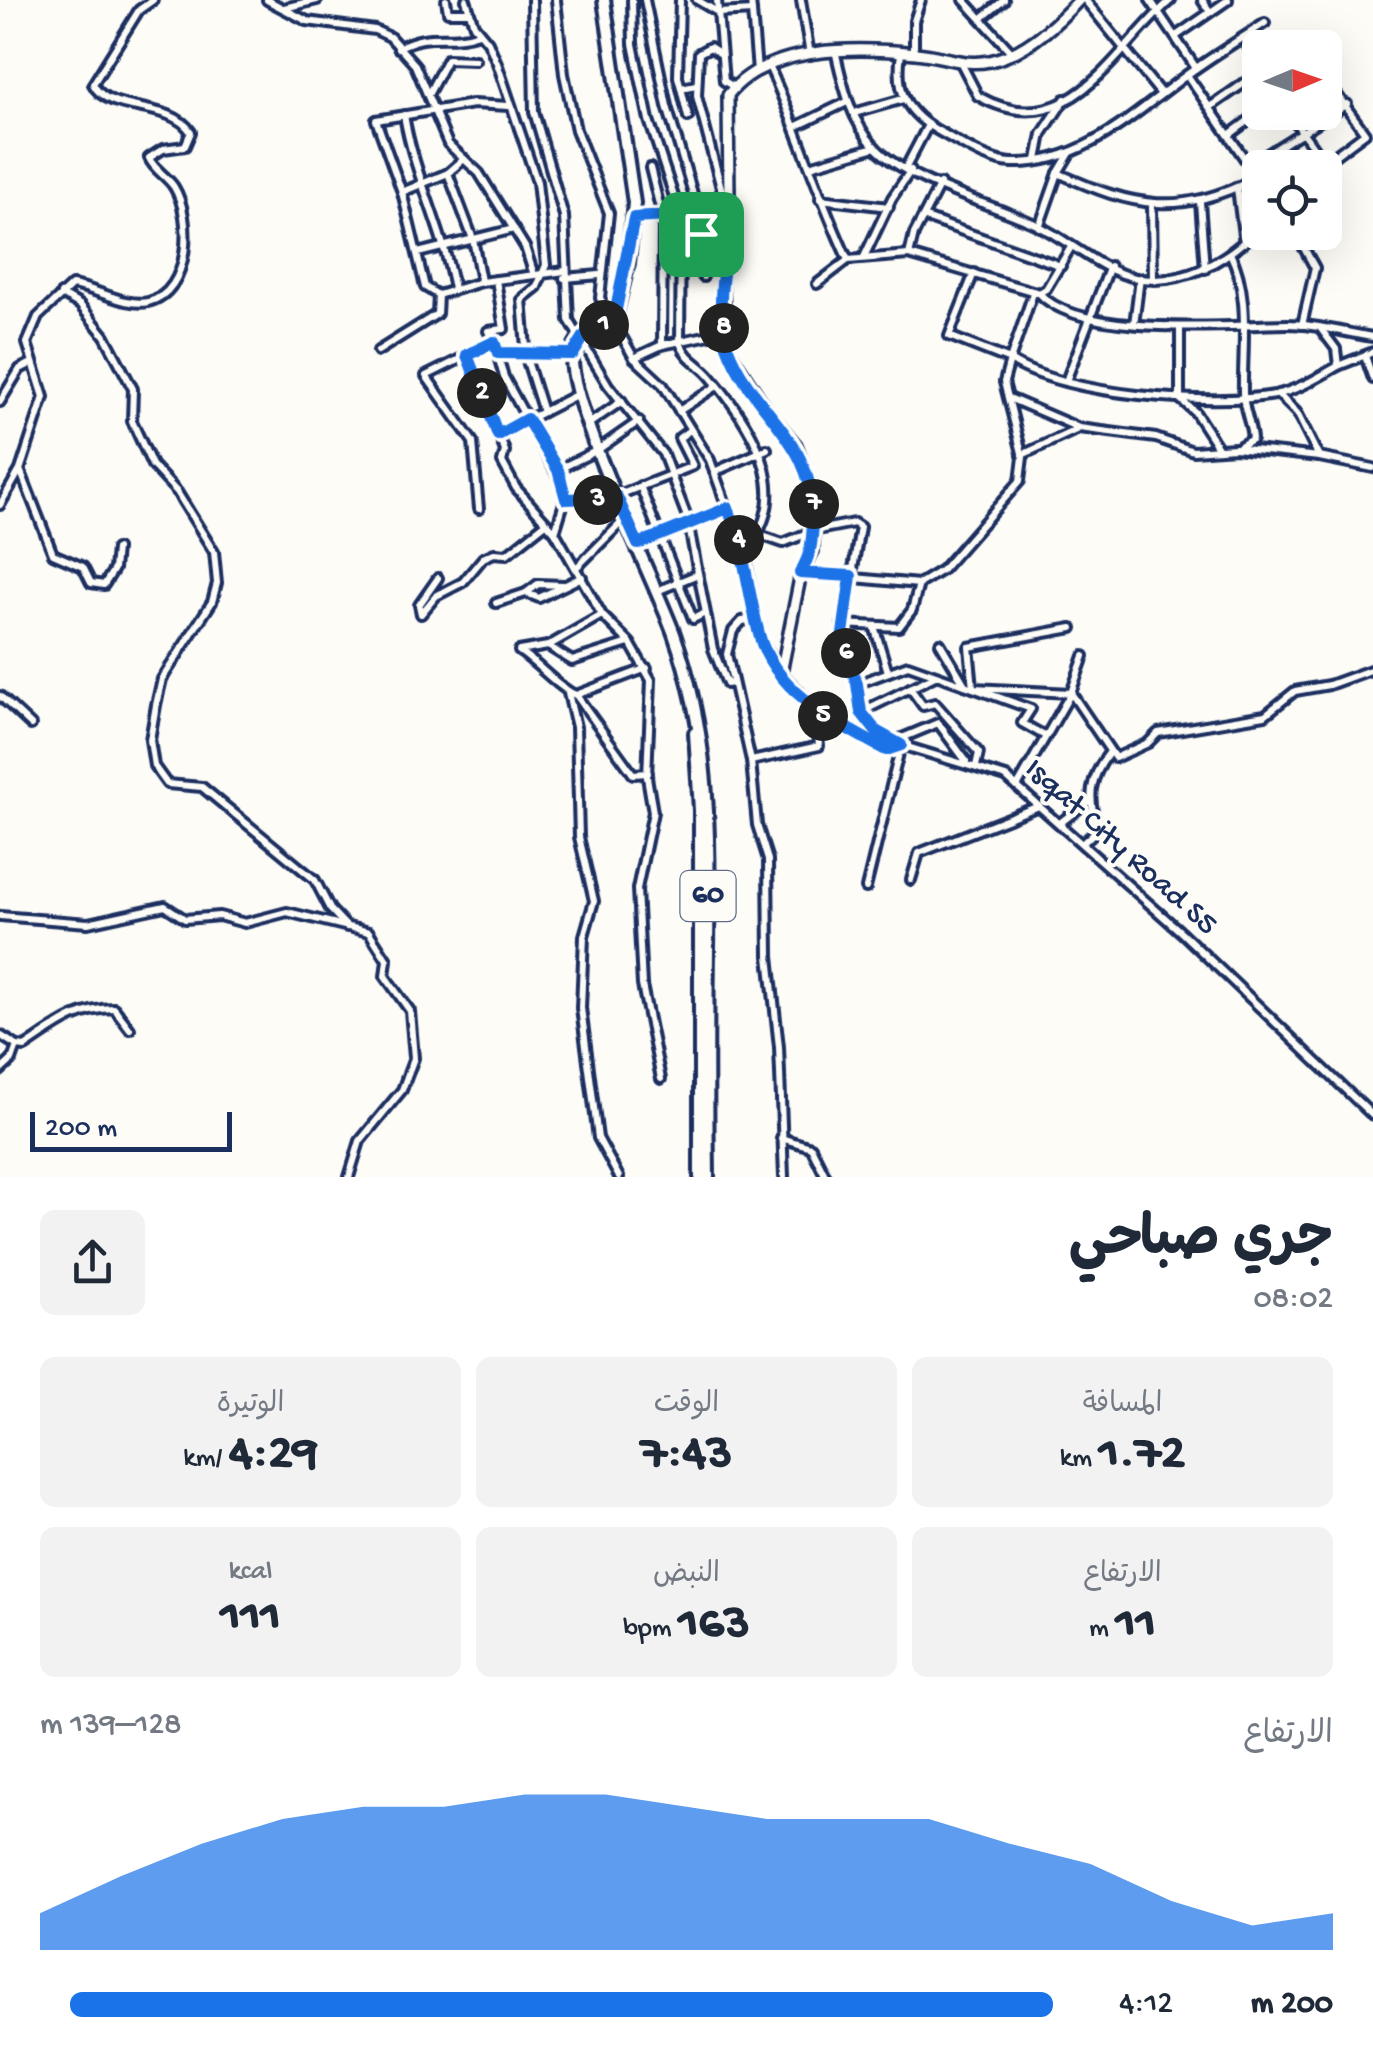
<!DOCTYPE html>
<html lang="ar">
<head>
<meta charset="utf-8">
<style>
	body { margin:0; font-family:"Gochi Hand","Playpen Sans Arabic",sans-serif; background:#f2f2f3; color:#1f2937; direction:rtl; height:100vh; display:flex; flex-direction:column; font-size:38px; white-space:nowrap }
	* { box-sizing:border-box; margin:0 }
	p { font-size:32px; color:#747a83 }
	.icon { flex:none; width:55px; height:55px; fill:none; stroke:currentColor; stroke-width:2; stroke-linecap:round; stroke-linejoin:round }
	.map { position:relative; height:1177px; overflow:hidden; direction:ltr }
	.side { display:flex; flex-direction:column; background:#fff; flex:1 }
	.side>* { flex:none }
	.needle { width:65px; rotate:88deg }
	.fabs { position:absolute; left:1242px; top:30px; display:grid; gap:20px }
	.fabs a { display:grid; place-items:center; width:100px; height:100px; border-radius:15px; background:#fff; box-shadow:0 10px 40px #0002; font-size:50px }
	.scale { position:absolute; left:30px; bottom:25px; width:202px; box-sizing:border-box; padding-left:10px; border:5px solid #1b2f5e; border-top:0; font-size:28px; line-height:35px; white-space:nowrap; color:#1b2f5e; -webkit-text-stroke:8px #fdfcf7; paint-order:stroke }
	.pin { position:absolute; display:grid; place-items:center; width:85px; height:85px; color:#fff; margin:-42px; border-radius:20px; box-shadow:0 5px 15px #0006 }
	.km { position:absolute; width:50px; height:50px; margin:-25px; border-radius:50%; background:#222; color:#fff; font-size:28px; line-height:50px; text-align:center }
	.round { display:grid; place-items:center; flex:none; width:105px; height:105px; border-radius:15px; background:#f2f2f3 }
	.head { display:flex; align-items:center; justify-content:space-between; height:170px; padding:0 40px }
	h1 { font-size:55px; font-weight:700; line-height:75px }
	.metrics { display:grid; grid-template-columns:repeat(3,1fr); gap:15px; height:170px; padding:10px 40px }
	.metrics div { display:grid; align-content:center; border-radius:15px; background:#f2f2f3; text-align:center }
	.metrics b { font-size:50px; font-weight:700 }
	.metrics small { font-size:28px; font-weight:400 }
	.metrics p { font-size:28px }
	.chart { height:280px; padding:20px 40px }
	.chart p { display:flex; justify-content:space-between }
	.chart svg { width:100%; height:180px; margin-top:10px; fill:#1a73e8; opacity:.7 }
	ul { padding:0 40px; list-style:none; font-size:32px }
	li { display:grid; grid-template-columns:160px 120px 1fr; align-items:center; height:75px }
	li i { height:25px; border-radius:12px; background:#1a73e8 }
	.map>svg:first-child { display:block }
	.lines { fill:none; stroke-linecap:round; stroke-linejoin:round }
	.street-casing { stroke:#1b2f5e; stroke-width:14 }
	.secondary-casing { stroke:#1b2f5e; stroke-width:16 }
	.primary-casing { stroke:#1b2f5e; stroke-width:18 }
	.street { stroke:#fdfcf7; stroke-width:6 }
	.secondary { stroke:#fdfcf7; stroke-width:9 }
	.primary { stroke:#fdfcf7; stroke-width:10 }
	.route-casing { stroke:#fff; stroke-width:20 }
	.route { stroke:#1a73e8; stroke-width:12 }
	.labels { text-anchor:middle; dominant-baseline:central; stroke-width:8; stroke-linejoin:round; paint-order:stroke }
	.shield { fill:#fdfcf7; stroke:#5f6c8c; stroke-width:2.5 }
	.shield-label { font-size:30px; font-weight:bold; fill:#1b2f5e }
	.street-label { font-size:32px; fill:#1b2f5e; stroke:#fdfcf7 }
</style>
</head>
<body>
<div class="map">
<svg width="1373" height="1177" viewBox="0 0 1373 1177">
	<rect width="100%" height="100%" fill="#fdfcf7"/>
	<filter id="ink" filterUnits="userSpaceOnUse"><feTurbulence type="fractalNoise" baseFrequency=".01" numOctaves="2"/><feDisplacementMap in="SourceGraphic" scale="20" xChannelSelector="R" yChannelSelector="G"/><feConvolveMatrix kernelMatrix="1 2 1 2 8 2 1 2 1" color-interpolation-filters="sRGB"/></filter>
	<g filter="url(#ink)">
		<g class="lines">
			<defs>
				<g id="street">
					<path d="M267 0 307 21 375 30 390 37 415 65 448 144 479 173 525 247 533 272"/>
					<path d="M446 0 448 12H469"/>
					<path d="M466 0 474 25 488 42 497 63 537 182 546 265 537 287 522 299 527 361 543 412"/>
					<path d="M532 0 534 112 564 216 569 320 608 385 663 454 687 517 713 649 727 684 732 683"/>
					<path d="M556 0 564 74 576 130 609 213 600 298 634 358 663 385 710 460 746 560 759 638 781 673 822 715 886 750 901 745 1006 777 1182 933 1373 1116"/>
					<path d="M632 0 633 44 649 120 681 218 680 343C687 360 699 363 710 376 740 411 780 468 765 516 761 530 752 544 746 558"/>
					<path d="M645 0 667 106 699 214 703 277"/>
					<path d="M680 0 678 77 681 88 696 85"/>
					<path d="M697 0 719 13 752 11"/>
					<path d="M717 0 724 81 734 87"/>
					<path d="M751 0 757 71"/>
					<path d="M801 0 810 55"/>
					<path d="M964 0 1012 53"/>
					<path d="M1085 0 1161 94"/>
					<path d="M1150 0 1196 68"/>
					<path d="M1202 0 1210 12"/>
					<path d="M284 8 317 0"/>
					<path d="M982 18 1004 0"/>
					<path d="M1176 36 1228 0"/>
					<path d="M1243 38 1260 67"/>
					<path d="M398 48C430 30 448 44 479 33"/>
					<path d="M835 50C843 85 850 120 875 147 910 184 994 204 1039 226 1077 245 1109 280 1155 280 1196 279 1232 255 1260 227"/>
					<path d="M914 52V21L921 0"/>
					<path d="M901 53C895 92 906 114 942 133 962 144 989 162 1012 163 1082 165 1135 113 1188 74 1213 56 1239 40 1265 23"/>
					<path d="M721 54 710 47 699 53 697 96 727 211"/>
					<path d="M962 65 978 96C1070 148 1114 49 1171 0"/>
					<path d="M769 66C798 130 818 196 848 260"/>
					<path d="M1187 75 1260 181"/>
					<path d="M681 88 688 117"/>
					<path d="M429 93 447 59 475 60"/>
					<path d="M1210 107 1260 72"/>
					<path d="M1288 112 1324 162"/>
					<path d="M854 113 903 99"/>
					<path d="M404 115C414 175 443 229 454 289"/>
					<path d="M797 126 847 102"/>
					<path d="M1229 135 1260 112"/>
					<path d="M1037 160 1042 134 1065 99"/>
					<path d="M1250 165 1347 104"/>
					<path d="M810 166 875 147"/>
					<path d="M906 167 928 125"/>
					<path d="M650 168 663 220 662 345"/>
					<path d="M1318 168 1365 133 1325 78"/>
					<path d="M448 173 473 239 481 281"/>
					<path d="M1058 173C1135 208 1180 217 1258 177"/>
					<path d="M1237 188 1244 243"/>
					<path d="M402 192 448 173 464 159"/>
					<path d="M820 199 889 207"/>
					<path d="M1200 202 1205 269"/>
					<path d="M1152 206 1153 279"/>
					<path d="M923 217 1061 266"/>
					<path d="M634 218 699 214"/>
					<path d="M1039 227 1058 173 1070 153"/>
					<path d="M1295 232 1315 268 1302 325"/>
					<path d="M418 253 514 229"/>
					<path d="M1230 253C1251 295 1242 347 1243 393 1243 408 1251 423 1252 439L1240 446"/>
					<path d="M909 255 914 234 940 184"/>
					<path d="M864 257 892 198 911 170"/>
					<path d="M702 260 725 254"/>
					<path d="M564 278 600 275"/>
					<path d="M817 284 848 260 909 255 1039 293 1046 289 1071 247"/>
					<path d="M1033 293 1010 360C1064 396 1213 406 1275 395 1298 390 1319 377 1338 366L1336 349 1321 329"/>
					<path d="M1039 293C1079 339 1231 325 1288 324 1316 324 1346 333 1373 337"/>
					<path d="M61 294 80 305 105 336 133 389 132 421 152 465 177 492 214 552 217 583 212 602 162 679 156 705 150 740 154 766 167 784 202 787 315 880 330 909 347 927"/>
					<path d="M438 295 425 287 402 192 376 120 473 104 509 106"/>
					<path d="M1134 324 1140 278"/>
					<path d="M1180 327V399L1195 412 1219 449"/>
					<path d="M494 342 488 331 504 329 496 280"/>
					<path d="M378 351 437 314 438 295 481 282 565 271"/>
					<path d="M498 353 573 354"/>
					<path d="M467 355 505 451 502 462 516 488 555 532"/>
					<path d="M1365 356 1373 379"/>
					<path d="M634 358 662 345 724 332"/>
					<path d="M1338 366 1373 352"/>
					<path d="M1066 381 1110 266"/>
					<path d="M1278 394 1297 413 1319 457 1373 468"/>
					<path d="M1009 398 1079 428 1156 438 1193 451 1235 448 1319 457"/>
					<path d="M0 402 20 369 32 363"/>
					<path d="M679 411 717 386"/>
					<path d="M590 423 622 401"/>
					<path d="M498 435 580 393"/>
					<path d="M1022 455 1078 429"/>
					<path d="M557 470 596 451 639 421"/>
					<path d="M21 472 53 554 83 567 91 583 104 585 114 569 116 549"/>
					<path d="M714 472 767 449"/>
					<path d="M640 486 693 619 705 613"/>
					<path d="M566 499 606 500 693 466 679 438 690 430"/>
					<path d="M0 505 20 470 44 397 27 343 38 317 72 285C95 288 126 307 148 302 191 292 193 218 174 187 167 176 154 170 149 158L163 149 185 146 191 132C169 99 109 116 93 84L139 10 153 0"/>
					<path d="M479 509 473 442 426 376 494 342 504 377 567 493 555 532 602 615 630 643 651 680 647 777 653 812 637 889 642 985 661 1079"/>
					<path d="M757 534 783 543 813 531 854 523 860 527 841 641 857 684 861 712 877 731 901 745 866 888"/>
					<path d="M638 544 728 508"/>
					<path d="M578 566 624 520"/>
					<path d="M801 573 919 584 942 570 1020 481 1023 457 1004 382 1010 360 949 336 974 273"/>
					<path d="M438 578 419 605 421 614 436 596 463 582 483 558 494 553 507 554 546 523"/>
					<path d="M657 591 698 574"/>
					<path d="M526 593 538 584 563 585"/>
					<path d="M496 603 526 593 539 598 582 577"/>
					<path d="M756 619 742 621 733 631 727 654 751 761 757 825 768 860 769 956 779 1047 784 1177"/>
					<path d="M842 624 899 627 912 610 919 584"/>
					<path d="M874 626 888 672"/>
					<path d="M629 643 572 661 548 646 519 651C535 661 562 691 576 695L633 774 648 773"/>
					<path d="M940 643 965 685"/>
					<path d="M548 646 602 615"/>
					<path d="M857 684 908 665 973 688 1071 693 1115 758 1148 743 1158 733 1265 715 1295 691 1329 685 1373 669"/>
					<path d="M910 688 923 706 935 703 979 753 976 766"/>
					<path d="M568 693 576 727 579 837 594 901 584 936 581 1008 598 1138 619 1177"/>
					<path d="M576 695 647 668"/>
					<path d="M0 696 31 725"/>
					<path d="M861 712 935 676"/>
					<path d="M1045 736 1022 723 1031 709 973 688 969 647 1072 628"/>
					<path d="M895 741 938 723 966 761"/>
					<path d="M751 761 819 746 816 710"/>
					<path d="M1017 787 1071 693 1084 656"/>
					<path d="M1060 823 1090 800"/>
					<path d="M1083 843 1098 829C1087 798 1089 779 1109 753"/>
					<path d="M911 880 919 853 1039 806"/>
					<path d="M0 916 88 923 165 906 185 919 219 916 245 923 287 912 369 932 387 960 385 976 410 1011 414 1058 402 1090 360 1141 349 1177"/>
					<path d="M0 1035 17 1046 12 1060 0 1071"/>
					<path d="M17 1046 25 1047C57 1026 75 1009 114 1008L130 1029"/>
					<path d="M781 1138 811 1147 826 1177"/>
				</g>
				<path id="secondary" d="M781 673 801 573 813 551 814 495 796 445 769 413 727 348 722 279 729 197 728 95C768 44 858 47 916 53 951 56 969 71 1006 56 1034 45 1059 21 1079 0"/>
				<g id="primary">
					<path d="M604 0 634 203 628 263 614 320C599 327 578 332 573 350 561 391 656 584 674 634 712 741 709 838 708 949 707 1025 707 1101 708 1177"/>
					<path d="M695 733 700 810V1177"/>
				</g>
			</defs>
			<use href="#street" class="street-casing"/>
			<use href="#secondary" class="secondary-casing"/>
			<use href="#primary" class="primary-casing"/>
			<use href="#street" class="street"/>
			<use href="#secondary" class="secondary"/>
			<use href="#primary" class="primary"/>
		</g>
	</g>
	<g class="lines" filter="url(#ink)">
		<defs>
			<path id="route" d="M700 214 702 260 726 254C721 282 717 318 727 346 752 414 817 440 813 522 812 543 811 555 800 573L851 576 842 641 857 684 861 712 876 731 901 745 886 750C840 725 773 691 759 634 748 591 744 549 728 508L638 544 617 497 566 499 558 470 527 419 498 435 467 355 494 342 498 353 573 354 587 332 614 320 634 218Z"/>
		</defs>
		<use href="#route" class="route-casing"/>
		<use href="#route" class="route"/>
	</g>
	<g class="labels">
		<rect class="shield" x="680.5" y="871" width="55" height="50" rx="8"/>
		<g class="shield-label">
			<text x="708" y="896">60</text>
		</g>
		<g class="street-label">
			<text transform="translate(1120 848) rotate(42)">Isqat City Road S5</text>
		</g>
	</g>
</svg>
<div class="fabs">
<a><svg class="needle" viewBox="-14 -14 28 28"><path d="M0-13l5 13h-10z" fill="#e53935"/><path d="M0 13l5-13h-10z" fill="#747a83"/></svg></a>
<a><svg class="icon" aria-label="locate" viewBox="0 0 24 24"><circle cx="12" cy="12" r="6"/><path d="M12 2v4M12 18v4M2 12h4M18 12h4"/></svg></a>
</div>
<div class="scale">200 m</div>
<div class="pin" style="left:701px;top:234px;background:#1e9e55"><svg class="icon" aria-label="arrive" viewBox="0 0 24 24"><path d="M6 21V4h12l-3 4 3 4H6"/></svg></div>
<b class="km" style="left:604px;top:325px">1</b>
<b class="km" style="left:482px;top:393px">2</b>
<b class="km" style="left:598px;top:500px">3</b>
<b class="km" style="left:739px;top:540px">4</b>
<b class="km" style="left:823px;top:716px">5</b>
<b class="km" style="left:846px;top:653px">6</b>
<b class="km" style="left:814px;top:504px">7</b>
<b class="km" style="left:724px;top:328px">8</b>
</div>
<section class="side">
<div class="head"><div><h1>جري صباحي</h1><p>08:02</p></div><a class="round"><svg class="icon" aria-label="share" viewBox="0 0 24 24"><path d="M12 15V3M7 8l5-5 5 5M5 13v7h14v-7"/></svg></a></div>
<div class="metrics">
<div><p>المسافة</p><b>1.72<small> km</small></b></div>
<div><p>الوقت</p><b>7:43</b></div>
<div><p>الوتيرة</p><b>4:29<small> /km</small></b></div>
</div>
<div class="metrics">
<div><p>الارتفاع</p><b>11<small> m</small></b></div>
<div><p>النبض</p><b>163<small> bpm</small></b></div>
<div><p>kcal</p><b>111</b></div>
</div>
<div class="chart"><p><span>الارتفاع</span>128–139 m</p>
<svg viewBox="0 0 160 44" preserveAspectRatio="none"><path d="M0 44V35L10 26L20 18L30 12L40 9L50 9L60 6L70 6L80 9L90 12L100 12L110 12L120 18L130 23L140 32L150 38L160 35V44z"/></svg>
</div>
<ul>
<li><b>200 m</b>4:12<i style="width:97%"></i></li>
</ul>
</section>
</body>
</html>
